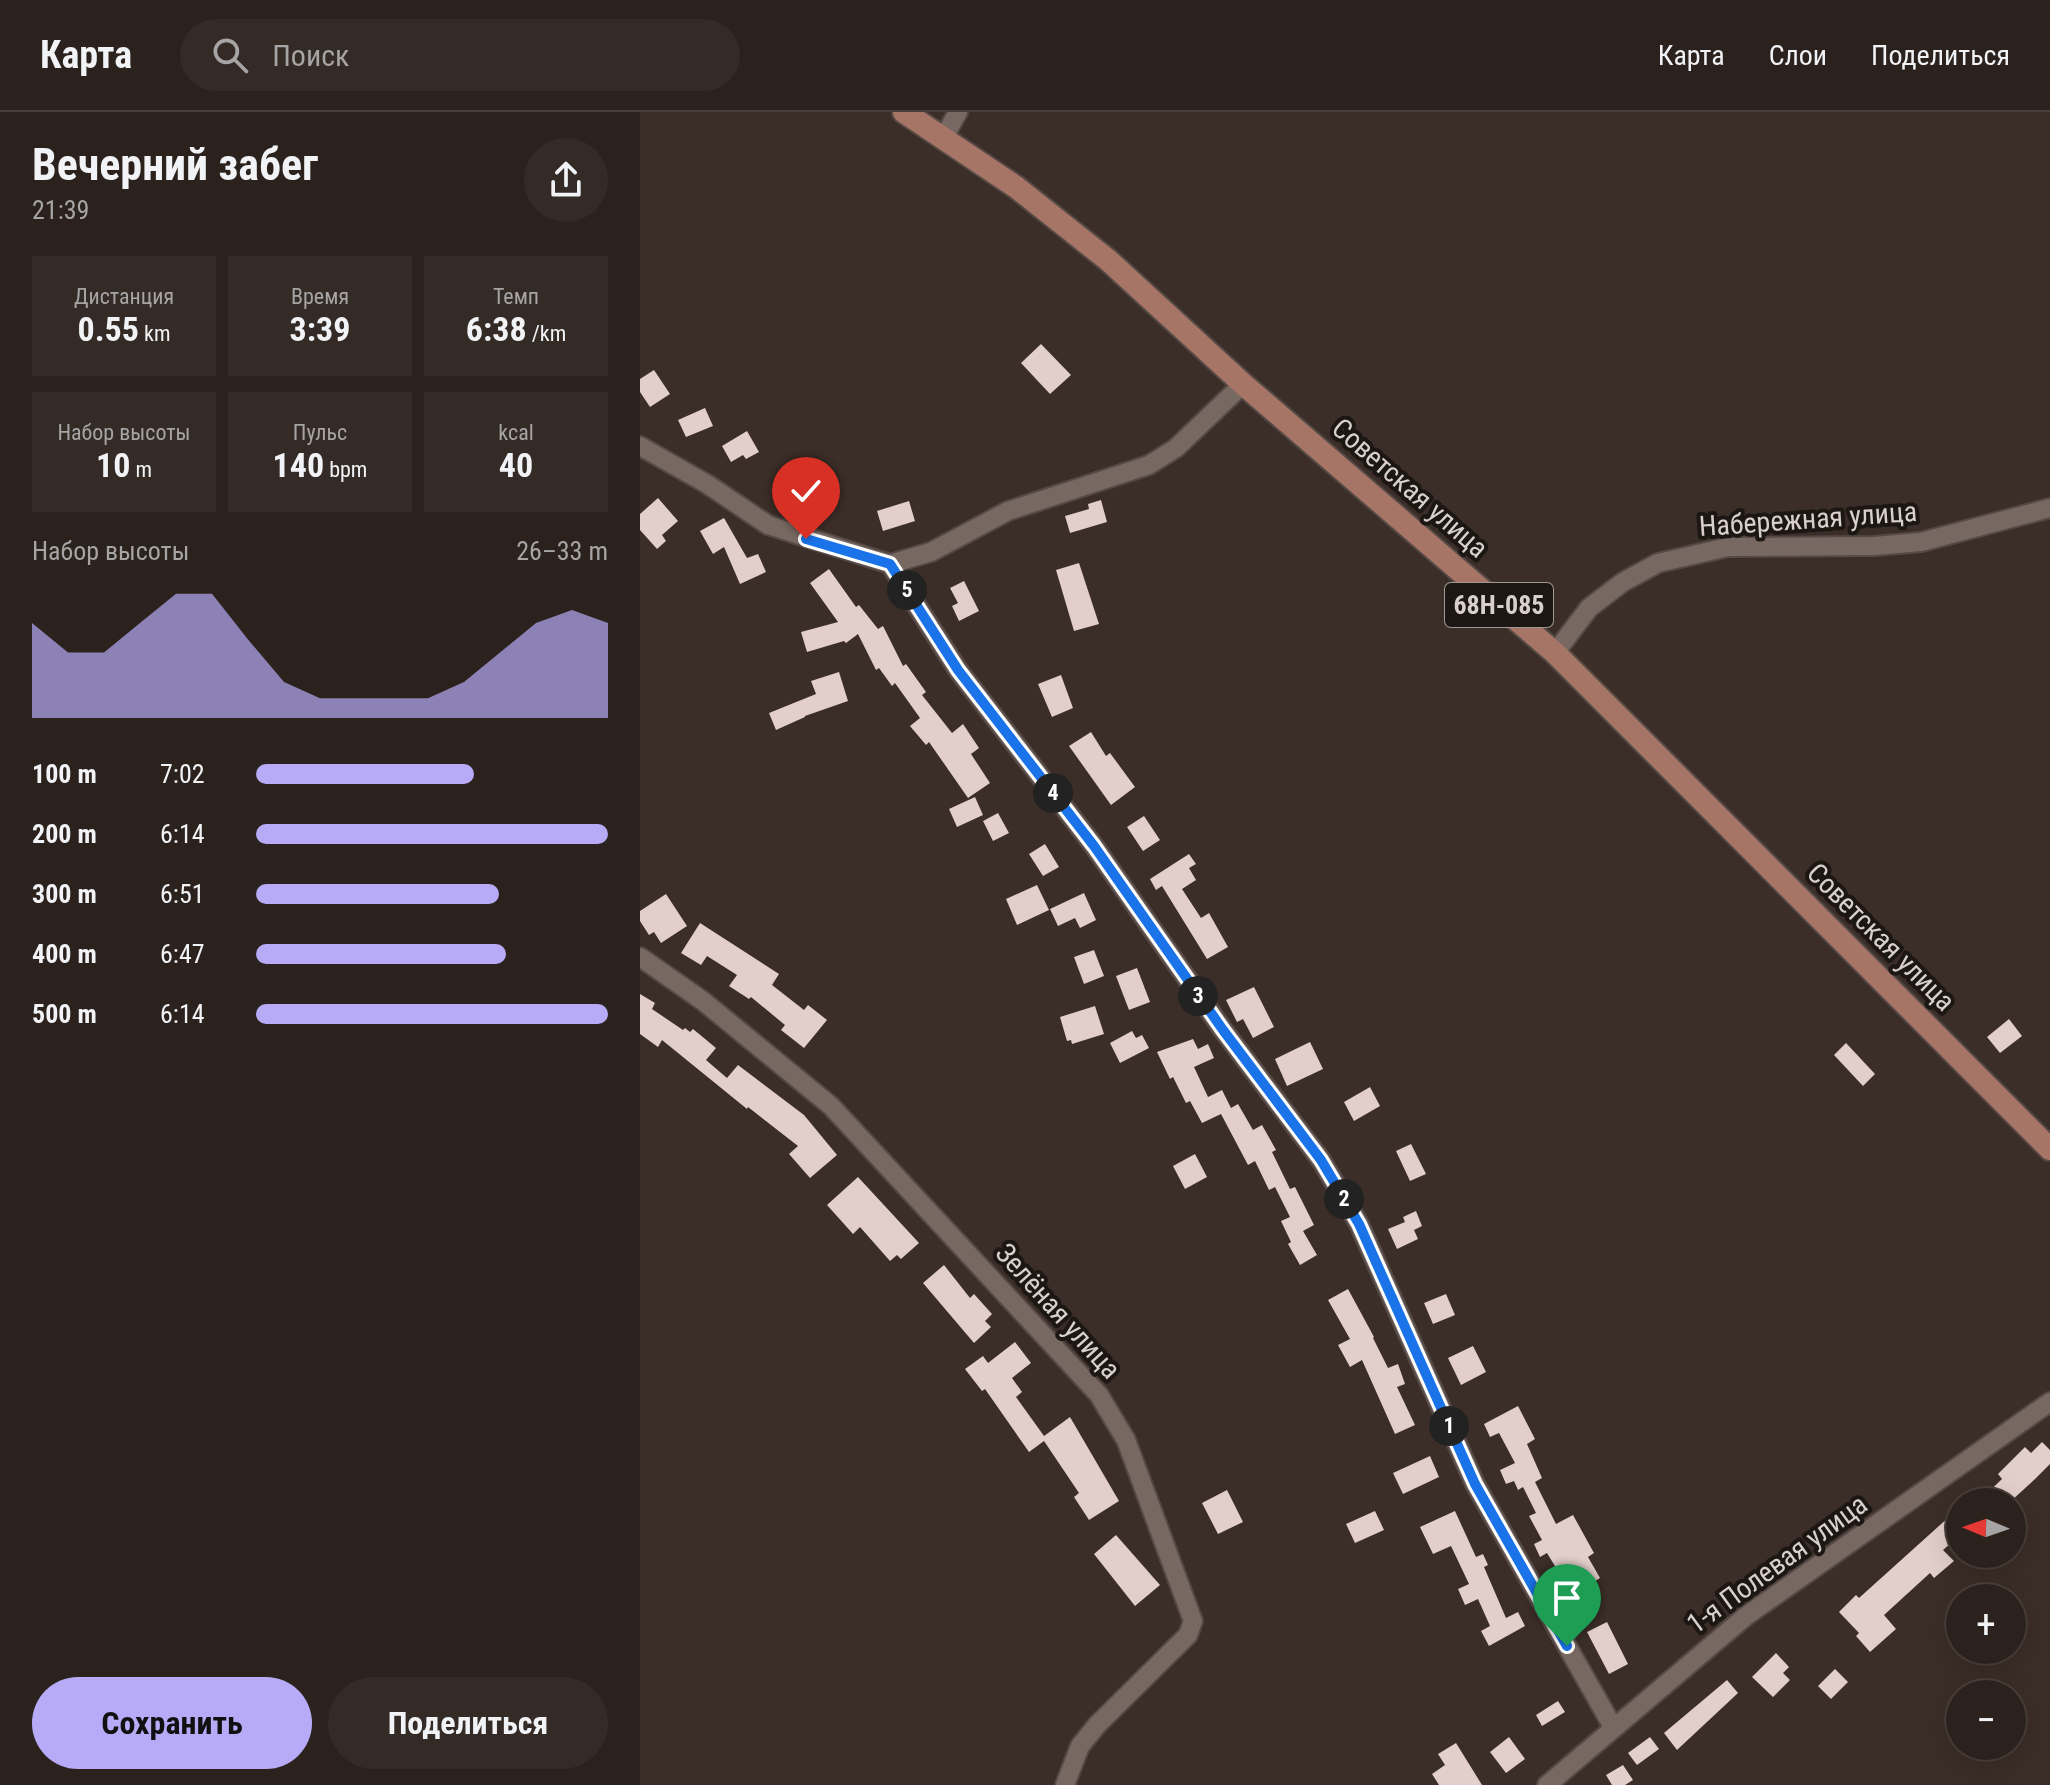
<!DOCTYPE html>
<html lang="ru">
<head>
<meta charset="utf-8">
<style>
	body { margin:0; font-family:"Roboto Condensed",sans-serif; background:#342a26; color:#f1f3f6; height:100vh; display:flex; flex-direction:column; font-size:30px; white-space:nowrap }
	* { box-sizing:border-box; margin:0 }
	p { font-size:26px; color:#a6a4a4 }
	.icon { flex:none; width:44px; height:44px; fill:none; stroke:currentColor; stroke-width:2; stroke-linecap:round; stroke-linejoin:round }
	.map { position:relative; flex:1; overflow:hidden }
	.side { display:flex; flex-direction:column; background:#2c221d; width:640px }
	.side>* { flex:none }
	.needle { width:52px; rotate:272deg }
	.controls { position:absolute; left:1306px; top:1376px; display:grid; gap:16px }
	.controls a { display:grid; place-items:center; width:80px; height:80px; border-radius:50%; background:#2c221d; box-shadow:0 8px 32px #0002,0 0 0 2px #483f3b; font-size:40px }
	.pin { position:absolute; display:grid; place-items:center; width:68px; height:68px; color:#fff; margin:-82px -34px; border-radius:50% 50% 50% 0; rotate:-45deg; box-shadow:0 0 8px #0007 }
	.pin .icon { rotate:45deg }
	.km { position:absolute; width:40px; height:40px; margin:-20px; border-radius:50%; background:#222; color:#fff; font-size:22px; line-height:40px; text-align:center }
	.round { display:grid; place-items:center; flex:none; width:84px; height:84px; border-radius:42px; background:#342a26 }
	.summary { display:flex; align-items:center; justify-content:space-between; height:136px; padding:0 32px }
	h1 { font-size:44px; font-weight:700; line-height:60px }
	.figures { display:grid; grid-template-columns:repeat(3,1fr); gap:12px; height:136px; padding:8px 32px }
	.figures div { display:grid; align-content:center; border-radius:0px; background:#342a26; text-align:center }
	.figures b { font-size:34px; font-weight:700 }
	.figures small { font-size:22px; font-weight:400 }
	.figures p { font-size:22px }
	.chart { height:224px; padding:16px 32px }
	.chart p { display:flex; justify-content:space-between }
	.chart svg { width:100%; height:144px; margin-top:8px; fill:#b7abf8; opacity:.7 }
	.action { display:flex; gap:16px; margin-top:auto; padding:16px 32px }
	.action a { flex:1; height:92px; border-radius:48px; background:#b7abf8; color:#111; font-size:32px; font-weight:700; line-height:92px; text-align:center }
	.action a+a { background:#342a26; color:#f1f3f6 }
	ul { padding:0 32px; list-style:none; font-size:26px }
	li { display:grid; grid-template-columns:128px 96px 1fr; align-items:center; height:60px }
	li i { height:20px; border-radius:10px; background:#b7abf8 }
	header { display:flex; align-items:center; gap:48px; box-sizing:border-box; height:112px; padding:0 40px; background:#2c221d; border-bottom:2px solid #483f3b }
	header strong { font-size:38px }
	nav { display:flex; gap:44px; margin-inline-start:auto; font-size:28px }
	.search { width:560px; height:72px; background:#342a26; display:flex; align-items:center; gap:20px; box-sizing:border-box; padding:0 28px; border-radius:44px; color:#a6a4a4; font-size:30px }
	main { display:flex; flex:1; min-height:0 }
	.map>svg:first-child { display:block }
	.building { fill:#e2ceca }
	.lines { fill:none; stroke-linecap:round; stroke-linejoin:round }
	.minor-casing { stroke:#554945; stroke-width:22 }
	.primary-casing { stroke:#554945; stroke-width:26 }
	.minor { stroke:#786862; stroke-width:18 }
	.primary { stroke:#a77565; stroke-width:22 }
	.route-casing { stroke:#fff; stroke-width:16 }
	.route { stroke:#1a73e8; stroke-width:10 }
	.labels { text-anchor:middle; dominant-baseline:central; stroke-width:8; stroke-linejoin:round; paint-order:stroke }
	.shield { fill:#1d1714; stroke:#a19895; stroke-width:2 }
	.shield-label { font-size:26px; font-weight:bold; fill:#d9d0cc }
	.street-label { font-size:28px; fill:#d9d0cc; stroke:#1d1714 }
</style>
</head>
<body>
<header>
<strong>Карта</strong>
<div class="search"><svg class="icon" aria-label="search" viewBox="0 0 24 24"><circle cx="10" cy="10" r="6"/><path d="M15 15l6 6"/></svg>Поиск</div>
<nav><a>Карта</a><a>Слои</a><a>Поделиться</a></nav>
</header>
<main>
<section class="side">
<div class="summary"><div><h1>Вечерний забег</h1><p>21:39</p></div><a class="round"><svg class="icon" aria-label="share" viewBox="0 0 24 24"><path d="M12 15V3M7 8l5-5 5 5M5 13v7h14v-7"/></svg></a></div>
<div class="figures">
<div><p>Дистанция</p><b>0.55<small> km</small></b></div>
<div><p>Время</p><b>3:39</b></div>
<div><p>Темп</p><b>6:38<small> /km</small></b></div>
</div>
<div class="figures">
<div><p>Набор высоты</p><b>10<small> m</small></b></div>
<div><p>Пульс</p><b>140<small> bpm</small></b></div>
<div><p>kcal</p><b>40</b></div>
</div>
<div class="chart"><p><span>Набор высоты</span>26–33 m</p>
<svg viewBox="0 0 160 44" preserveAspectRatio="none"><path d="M0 44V15L10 24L20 24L30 15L40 6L50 6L60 20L70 33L80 38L90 38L100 38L110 38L120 33L130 24L140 15L150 11L160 15V44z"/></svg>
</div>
<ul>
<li><b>100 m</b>7:02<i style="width:62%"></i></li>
<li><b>200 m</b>6:14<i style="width:100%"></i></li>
<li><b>300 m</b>6:51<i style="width:69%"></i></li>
<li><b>400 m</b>6:47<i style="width:71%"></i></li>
<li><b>500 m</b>6:14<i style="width:100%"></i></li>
</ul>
<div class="action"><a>Сохранить</a><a>Поделиться</a></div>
</section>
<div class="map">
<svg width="1410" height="1673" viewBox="0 0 1410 1673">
	<rect width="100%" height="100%" fill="#3b2d27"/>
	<g class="building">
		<path d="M401 232 431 263 410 282 381 251Z"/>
		<path d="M14 258 30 282 10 295 0 280V267Z"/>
		<path d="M65 296 73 314 46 325 38 308Z"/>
		<path d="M107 319 119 340 106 347 103 343 91 350 82 334Z"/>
		<path d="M18 386 38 409 22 423 26 429 17 437 0 418V402Z"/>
		<path d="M461 388 467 410 430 421 425 404 449 397 448 392Z"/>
		<path d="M269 389 275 409 243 419 237 399Z"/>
		<path d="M84 406 107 446 118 442 126 460 100 472 84 435 73 442 60 419Z"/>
		<path d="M439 451 459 512 434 519 416 458Z"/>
		<path d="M189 457 216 495 219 493 238 517 243 514 263 554 266 552 286 580 282 583 312 621 323 612 339 636 331 642 350 671 328 686 289 630 286 633 270 614 280 606 255 571 252 574 239 556 236 558 218 522 206 531 204 529 167 540 161 520 198 510 170 471Z"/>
		<path d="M324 469 339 499 319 509 312 494 318 491 310 476Z"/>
		<path d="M199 560 208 589 165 604V605L136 618 129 601 176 582 171 569Z"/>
		<path d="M421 563 433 596 412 605 398 572Z"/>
		<path d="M451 620 466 644 470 641 495 675 471 693 429 634Z"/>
		<path d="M335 685 343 703 317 715 309 697Z"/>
		<path d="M358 701 369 721 353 729 343 709Z"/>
		<path d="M504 704 520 728 503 739 487 715Z"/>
		<path d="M405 732 419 755 403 764 389 742Z"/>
		<path d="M549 742 556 752 549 756 556 768 542 777 561 806 569 801 588 835 567 847 522 774 516 778 510 767Z"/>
		<path d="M397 773 409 798 377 813 366 787Z"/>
		<path d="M444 781 456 808 440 816 435 806 418 814 410 797Z"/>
		<path d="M26 782 47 814 21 831 14 820 9 823 0 809V799Z"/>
		<path d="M60 811 139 862 132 873 164 898 168 893 187 908 164 936 141 918 145 913 111 885 109 887 89 874 97 863 67 844 61 853 41 841Z"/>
		<path d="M454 838 464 864 444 872 434 845Z"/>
		<path d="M497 856 510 890 489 898 476 864Z"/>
		<path d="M614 875 634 915 613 926 603 907 597 910 586 888Z"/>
		<path d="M0 882 15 891 12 897 43 918 45 916 50 920 53 917 76 936 66 948 87 966 98 953 164 1003 197 1043 170 1066 149 1042 158 1034 108 995 107 997 22 928 18 935 0 922Z"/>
		<path d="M455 894 464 922 432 932 431 928 427 929 420 905Z"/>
		<path d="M1369 907 1382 924 1360 941 1347 925Z"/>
		<path d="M492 919 496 926 502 923 509 936 480 951 470 931Z"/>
		<path d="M553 927 558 937 568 932 574 946 554 955 568 985 582 978 591 996 598 992 613 1018 622 1013 636 1038 632 1040 650 1077 655 1075 674 1113 663 1119 677 1143 660 1153 648 1132 651 1130 641 1109 650 1105 635 1075 629 1078 615 1049 608 1053 581 1002 562 1011 550 989 546 991 533 965 530 967 517 940Z"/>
		<path d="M670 930 683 957 647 974 635 947Z"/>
		<path d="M1206 931 1235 962 1223 974 1194 943Z"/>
		<path d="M730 975 740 994 714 1009 704 990Z"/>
		<path d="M771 1032 786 1062 770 1069 756 1039Z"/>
		<path d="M555 1042 567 1065 545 1077 533 1054Z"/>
		<path d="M218 1065 279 1131 261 1147 257 1143 250 1149 220 1115 213 1122 187 1093Z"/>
		<path d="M776 1099 782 1114 774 1118 778 1127 757 1137 748 1117 765 1110 763 1105Z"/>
		<path d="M304 1153 330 1186 334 1182 352 1202 345 1209 351 1215 334 1231 283 1171Z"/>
		<path d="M708 1177 734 1225 733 1226 748 1256 758 1252 765 1272 757 1275 775 1313 755 1322 722 1248 710 1255 698 1233 710 1227 688 1188Z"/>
		<path d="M806 1182 815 1203 793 1212 784 1191Z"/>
		<path d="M375 1230 391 1251 372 1266 382 1280 376 1285 404 1324 430 1305 479 1389 449 1408 434 1385 439 1381 404 1329 389 1340 345 1277 342 1279 325 1257 343 1244 348 1251Z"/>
		<path d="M833 1234 846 1260 821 1273 808 1246Z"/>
		<path d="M878 1294 895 1327 887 1332 902 1366 895 1370 916 1412 933 1403 954 1441 948 1445 960 1466 944 1476 939 1467 927 1474 907 1441 900 1445 894 1432 902 1428 889 1404 896 1401 883 1375 878 1378 874 1369 866 1372 860 1358 875 1351 859 1321 850 1325 844 1312Z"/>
		<path d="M1402 1330 1410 1338V1352L1395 1367 1370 1390H1338L1362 1367 1358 1362 1385 1335 1391 1341Z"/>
		<path d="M790 1344 799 1365 763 1382 753 1361Z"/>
		<path d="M587 1378 603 1410 578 1422 562 1391Z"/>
		<path d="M1320 1395V1423L1303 1438 1314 1449 1294 1466 1290 1461 1244 1503 1256 1517 1230 1540 1216 1524 1219 1521 1199 1500 1216 1483 1219 1486Z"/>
		<path d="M735 1399 744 1418 715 1431 706 1412Z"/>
		<path d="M815 1399 836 1445 843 1442 848 1453 844 1455 866 1506 878 1500 885 1514 849 1534 841 1519 850 1514 838 1487 825 1493 818 1477 829 1472 811 1434 793 1442 780 1415Z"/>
		<path d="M476 1423 520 1473 495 1494 454 1442Z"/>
		<path d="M967 1510 988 1552 969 1562 947 1520Z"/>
		<path d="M1136 1541 1149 1555 1143 1561 1150 1568 1133 1585 1112 1565Z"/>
		<path d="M1195 1557 1208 1570 1191 1587 1178 1574Z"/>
		<path d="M1087 1568 1098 1581 1037 1638 1024 1621Z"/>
		<path d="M918 1589 925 1600 902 1614 896 1603Z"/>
		<path d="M869 1625 885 1647 866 1661 850 1640Z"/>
		<path d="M1010 1625 1019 1637 997 1653 988 1641Z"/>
		<path d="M816 1631 834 1660 842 1673H799L792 1662 805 1653 798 1642Z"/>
		<path d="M983 1653 993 1668 985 1673H972L966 1663Z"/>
	</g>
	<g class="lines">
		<defs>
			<g id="minor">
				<path d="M304 25 318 0"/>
				<path d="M0 334 67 372 128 413 250 452 318 558 454 734 583 918 681 1048 719 1112 835 1372 973 1615"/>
				<path d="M250 452 291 440 368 399 509 353 536 336 603 272"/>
				<path d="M915 541 949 496 983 470 1018 451 1088 435 1234 434 1281 430 1410 396"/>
				<path d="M0 845 63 889 191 994 459 1283 486 1328 553 1509 548 1523 457 1613 440 1634 425 1673"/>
				<path d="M907 1673 1106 1504 1410 1290"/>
			</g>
			<path id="primary" d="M264 0 376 75 468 148 603 272 915 541 1410 1037"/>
		</defs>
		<use href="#minor" class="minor-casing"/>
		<use href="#primary" class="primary-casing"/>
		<use href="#minor" class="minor"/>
		<use href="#primary" class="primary"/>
	</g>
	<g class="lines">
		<defs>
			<path id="route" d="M166 427 250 452 318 558 454 734 583 918 681 1048 719 1112 835 1372 927 1534"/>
		</defs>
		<use href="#route" class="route-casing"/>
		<use href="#route" class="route"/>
	</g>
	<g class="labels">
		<rect class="shield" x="805" y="471" width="108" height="44" rx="6"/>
		<g class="shield-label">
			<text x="859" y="493">68Н-085</text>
		</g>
		<g class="street-label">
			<text transform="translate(770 376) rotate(41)">Советская улица</text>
			<text transform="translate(1168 407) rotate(-4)">Набережная улица</text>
			<text transform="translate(1241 825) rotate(45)">Советская улица</text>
			<text transform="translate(418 1199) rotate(48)">Зелёная улица</text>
			<text transform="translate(1137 1452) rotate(-36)">1-я Полевая улица</text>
		</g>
	</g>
</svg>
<div class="controls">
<a><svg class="needle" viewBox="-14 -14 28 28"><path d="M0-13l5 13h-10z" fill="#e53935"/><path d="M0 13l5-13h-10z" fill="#a6a4a4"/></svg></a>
<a>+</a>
<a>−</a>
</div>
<div class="pin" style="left:927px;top:1534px;background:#1e9e55"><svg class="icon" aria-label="arrive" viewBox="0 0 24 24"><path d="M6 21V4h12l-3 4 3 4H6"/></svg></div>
<div class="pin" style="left:166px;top:427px;background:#d93025"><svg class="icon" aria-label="check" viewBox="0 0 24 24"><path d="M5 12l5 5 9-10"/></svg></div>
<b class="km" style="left:809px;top:1314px">1</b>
<b class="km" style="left:704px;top:1087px">2</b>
<b class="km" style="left:558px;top:884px">3</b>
<b class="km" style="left:413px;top:681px">4</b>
<b class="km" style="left:267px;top:478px">5</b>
</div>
</main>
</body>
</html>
